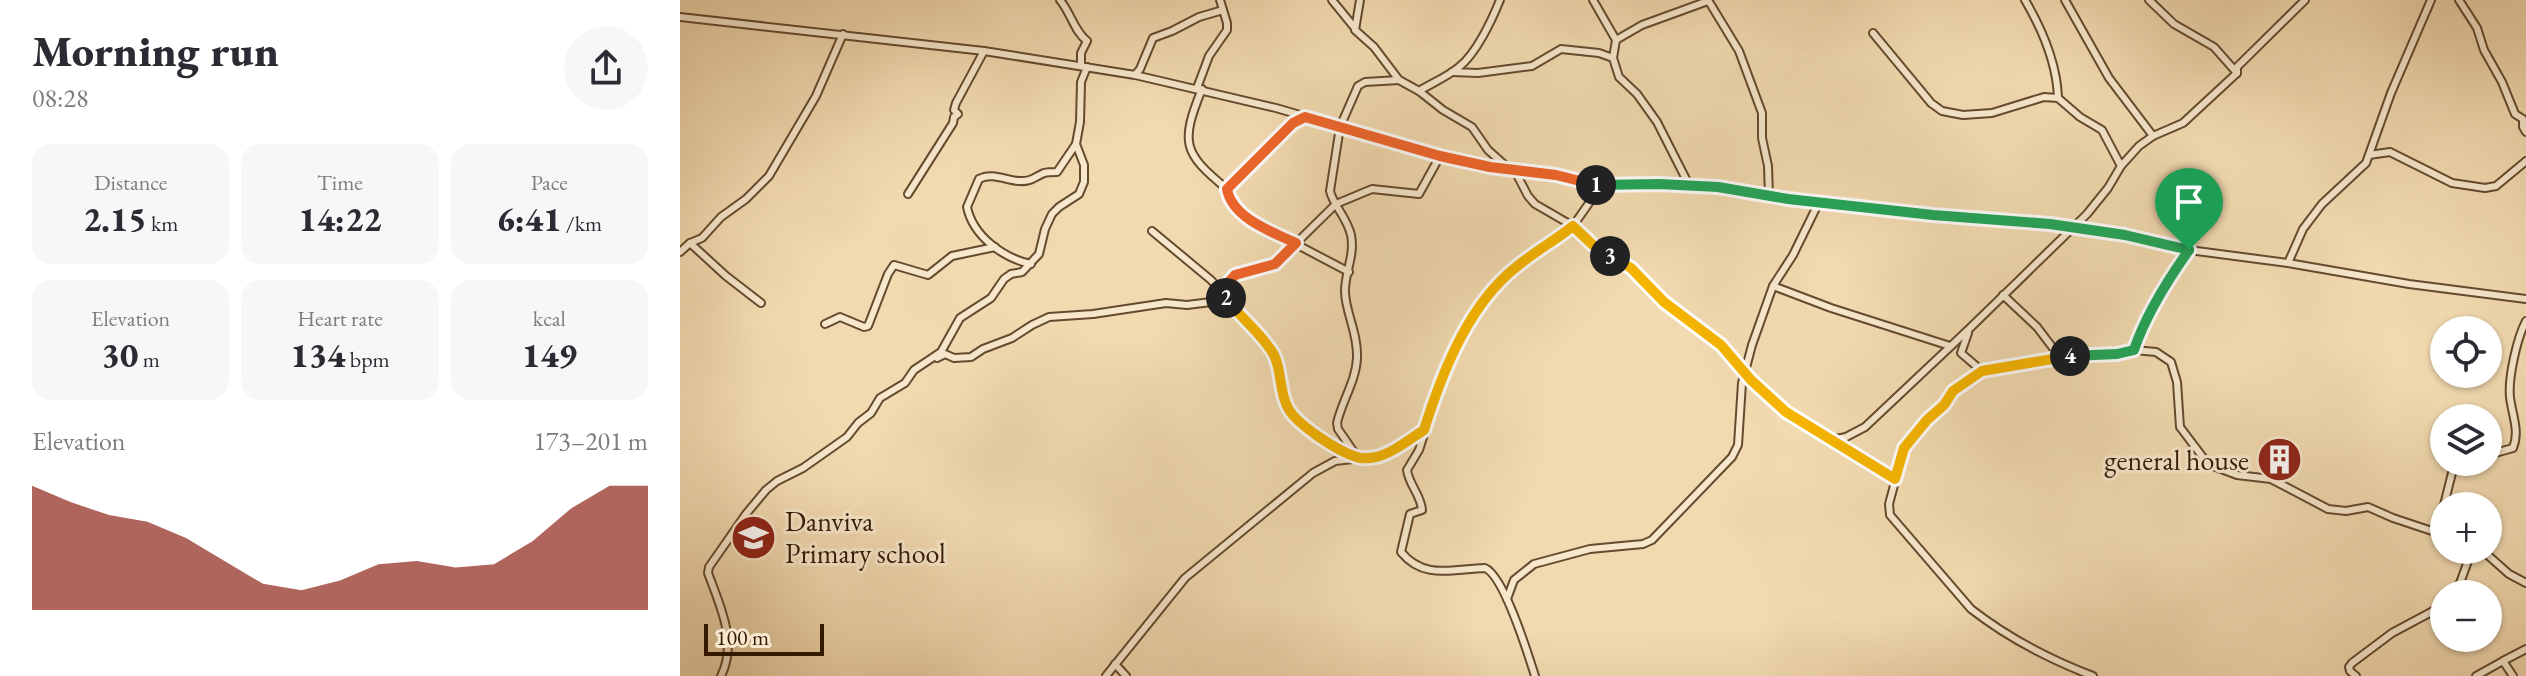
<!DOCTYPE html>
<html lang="en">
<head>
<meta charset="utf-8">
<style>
	body { margin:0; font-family:"EB Garamond",serif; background:#f7f7f7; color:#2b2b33; height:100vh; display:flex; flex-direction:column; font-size:30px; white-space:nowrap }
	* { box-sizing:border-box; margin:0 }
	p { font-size:26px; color:#7c7c81 }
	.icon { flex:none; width:44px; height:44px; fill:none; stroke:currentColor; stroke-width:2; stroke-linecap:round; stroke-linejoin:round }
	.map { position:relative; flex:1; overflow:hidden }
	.details { display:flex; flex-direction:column; background:#fff; width:680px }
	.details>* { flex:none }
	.controls { position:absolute; left:1750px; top:316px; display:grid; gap:16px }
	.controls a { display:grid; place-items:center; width:72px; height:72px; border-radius:50%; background:#fff; box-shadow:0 2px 6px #0004; font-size:40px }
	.scale { position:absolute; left:24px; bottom:20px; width:120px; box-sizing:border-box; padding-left:8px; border:4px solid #341a02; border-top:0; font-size:22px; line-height:28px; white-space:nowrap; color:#341a02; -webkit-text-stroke:6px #f7e7cc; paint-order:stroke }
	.pin { position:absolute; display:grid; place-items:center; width:68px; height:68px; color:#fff; margin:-82px -34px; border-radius:50% 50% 50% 0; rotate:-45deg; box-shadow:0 0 8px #0007 }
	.pin .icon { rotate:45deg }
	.km { position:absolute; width:40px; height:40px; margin:-20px; border-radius:50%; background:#222; color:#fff; font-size:22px; line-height:40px; text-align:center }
	.round { display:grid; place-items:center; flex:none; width:84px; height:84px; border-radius:42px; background:#f7f7f7 }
	.head { display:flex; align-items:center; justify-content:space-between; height:136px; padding:0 32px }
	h1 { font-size:44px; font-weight:800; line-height:60px }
	.stats { display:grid; grid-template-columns:repeat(3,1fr); gap:12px; height:136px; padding:8px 32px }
	.stats div { display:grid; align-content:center; border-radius:20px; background:#f7f7f7; text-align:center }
	.stats b { font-size:34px; font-weight:800 }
	.stats small { font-size:22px; font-weight:400 }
	.stats p { font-size:22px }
	.chart { height:224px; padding:16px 32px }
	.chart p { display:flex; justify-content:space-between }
	.chart svg { width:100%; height:144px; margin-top:8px; fill:#8f2418; opacity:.7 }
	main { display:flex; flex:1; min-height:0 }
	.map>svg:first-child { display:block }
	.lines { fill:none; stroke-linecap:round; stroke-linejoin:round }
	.street-casing { stroke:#644a2e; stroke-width:10 }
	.street { stroke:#f7e7cc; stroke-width:6 }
	.split-1-casing { stroke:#fff; stroke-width:16 }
	.split-2-casing { stroke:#fff; stroke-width:16 }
	.split-3-casing { stroke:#fff; stroke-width:16 }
	.split-4-casing { stroke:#fff; stroke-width:16 }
	.split-5-casing { stroke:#fff; stroke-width:16 }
	.split-1 { stroke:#22a559; stroke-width:10 }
	.split-2 { stroke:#f0652b; stroke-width:10 }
	.split-3 { stroke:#f5b400; stroke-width:10 }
	.split-4 { stroke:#f5b400; stroke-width:10 }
	.split-5 { stroke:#22a559; stroke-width:10 }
	.labels { text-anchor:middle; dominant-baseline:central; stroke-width:6; stroke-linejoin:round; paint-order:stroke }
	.poi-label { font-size:28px; fill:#341a02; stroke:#f7e7cc; text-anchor:end }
</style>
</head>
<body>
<main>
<section class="details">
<div class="head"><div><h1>Morning run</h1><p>08:28</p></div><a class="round"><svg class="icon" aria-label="share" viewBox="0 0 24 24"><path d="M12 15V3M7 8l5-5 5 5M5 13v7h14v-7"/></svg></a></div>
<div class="stats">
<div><p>Distance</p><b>2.15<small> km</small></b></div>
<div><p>Time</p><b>14:22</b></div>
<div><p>Pace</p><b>6:41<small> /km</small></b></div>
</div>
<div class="stats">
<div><p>Elevation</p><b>30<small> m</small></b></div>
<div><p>Heart rate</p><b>134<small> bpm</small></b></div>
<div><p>kcal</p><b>149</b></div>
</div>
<div class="chart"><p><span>Elevation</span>173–201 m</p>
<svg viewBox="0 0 160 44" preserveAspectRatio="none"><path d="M0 44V6L10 11L20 15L30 17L40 22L50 29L60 36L70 38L80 35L90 30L100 29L110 31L120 30L130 23L140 13L150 6L160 6V44z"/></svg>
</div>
</section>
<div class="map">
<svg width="1846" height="676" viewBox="0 0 1846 676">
	<rect width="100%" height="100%" fill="#f2dab0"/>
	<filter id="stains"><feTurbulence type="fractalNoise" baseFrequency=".0025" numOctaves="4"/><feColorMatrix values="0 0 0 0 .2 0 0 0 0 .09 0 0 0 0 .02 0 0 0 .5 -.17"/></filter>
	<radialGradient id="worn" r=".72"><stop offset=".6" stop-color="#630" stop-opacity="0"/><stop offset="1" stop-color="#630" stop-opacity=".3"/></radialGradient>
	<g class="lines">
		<defs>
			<g id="street">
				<path d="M380 0C391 13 394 31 407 41L401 53V66"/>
				<path d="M652 0 674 27"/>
				<path d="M680 0 675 30 694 47 719 80 739 91 763 110 792 127 808 150 827 167"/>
				<path d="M913 0 936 40 933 58 939 77 957 94 977 122 1009 185"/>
				<path d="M1028 0 1059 51 1082 113V138L1088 166 1089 197"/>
				<path d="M1345 0C1362 29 1377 64 1378 98"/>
				<path d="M1385 0 1429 78 1473 136"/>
				<path d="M1469 0 1494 24 1534 47 1557 73"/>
				<path d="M1779 0 1797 28 1804 50 1822 82 1835 114 1843 119V127L1846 132"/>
				<path d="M0 17 304 51 455 75 596 108 760 156 810 167H827L876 175 921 186 979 184 1038 187 1108 199 1395 226 1509 250 1608 263 1729 284 1846 299"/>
				<path d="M1193 33 1251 103 1262 111 1283 115 1312 113 1364 97 1378 98 1400 117 1422 130 1441 166"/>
				<path d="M936 40 962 25 1028 1"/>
				<path d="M772 72 798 73 852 66 881 49 919 53 933 58"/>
				<path d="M455 75 460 69 473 38 492 31 519 17 543 10"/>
				<path d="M517 88 529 56 547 30V23L540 0"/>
				<path d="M522 89C500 143 503 153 547 189L548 197 557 209 572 221 669 272"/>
				<path d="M739 91C752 83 767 77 779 67 796 54 812 20 820 0"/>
				<path d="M1689 155 1710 152 1772 183 1805 188 1816 186 1846 161"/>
				<path d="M834 169 848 196 855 204 893 226 913 245 951 268 984 302 1045 348 1071 380 1106 412 1215 479"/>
				<path d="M547 189 613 123 625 117"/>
				<path d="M228 194 273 123 274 117 278 114 274 110 276 103 304 51"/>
				<path d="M472 231 531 280 541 291 554 310 589 347 598 364 609 411 625 429 675 456"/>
				<path d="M10 243 46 276 81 303"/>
				<path d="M0 252 10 243 22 238 41 217 66 199 89 176 136 96 163 34"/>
				<path d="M1608 263 1623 229 1642 204 1686 163 1711 93 1751 0"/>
				<path d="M351 264C323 258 293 236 287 207L299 179C312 172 325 180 339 181 351 182 354 177 364 173 368 172 373 172 377 172L396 144"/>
				<path d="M1093 286 1151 308 1270 346"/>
				<path d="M1323 295 1357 327 1379 356"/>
				<path d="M145 324 160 317 184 327 188 326 208 274 214 265 248 275 272 256 315 247"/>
				<path d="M1288 333 1281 353 1302 371"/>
				<path d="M1454 350C1467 314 1487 282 1509 250"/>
				<path d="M257 358 265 354 274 358 291 357 303 349 332 338 352 325 369 317 413 314 486 303 507 305 531 302 555 275 595 264 656 204 692 189 739 194 760 156"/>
				<path d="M1151 440 1166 437 1185 427 1289 329 1407 214 1428 188 1441 166 1459 146 1473 136 1503 123 1557 73V67L1625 0"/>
				<path d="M1808 455 1833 448C1840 431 1832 415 1830 397 1828 378 1837 338 1846 321"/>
				<path d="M678 458 658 429 657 423C662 401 676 381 677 358 678 332 665 312 665 291 665 271 675 256 671 235 667 217 653 205 650 191L660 127 678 86 685 82 719 80"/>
				<path d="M1757 533 1772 473 1778 466 1789 462"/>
				<path d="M1802 550 1829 574 1846 583"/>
				<path d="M1770 594 1780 583 1792 550"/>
				<path d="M827 599 834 580 854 564 910 549 963 544 972 540 1052 457 1058 445 1062 383 1072 345 1093 286 1113 255 1139 202"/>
				<path d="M435 664 446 676"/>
				<path d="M41 676C58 642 40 606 28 573L29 567 66 514 86 490 97 481 123 468 167 437 178 423 191 413 200 398 225 383 234 370 261 352 280 318 311 298 324 279 331 274 342 272 359 254 365 229 372 214 379 207 399 194 404 182V165L396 144 400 122 401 82 407 67"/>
				<path d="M426 676 505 578 633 473 655 461 700 456 744 430"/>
				<path d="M855 676C848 654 824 576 805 568 772 569 744 580 721 552L730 514 742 510C741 495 729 485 727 470L739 450 761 381 782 339 805 300 834 268 893 226 921 186"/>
				<path d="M1413 676C1371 660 1327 637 1291 609L1210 515 1209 504 1224 448 1247 420 1264 405 1273 391 1302 371 1379 356 1437 354 1454 350 1476 352 1491 362 1497 382 1500 427 1528 464 1557 475 1591 479 1648 509 1666 511 1688 507 1713 518 1764 535"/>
				<path d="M1676 676 1670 671 1669 667 1672 663 1712 633 1755 610 1764 600"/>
				<path d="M1796 676 1823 661"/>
				<path d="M1833 676 1823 661 1846 649"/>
			</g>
		</defs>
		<use href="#street" class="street-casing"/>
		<use href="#street" class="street"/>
	</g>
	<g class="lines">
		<defs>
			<path id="split-1" d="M916 185 979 184 1038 187 1108 199 1253 215 1370 224 1445 235 1509 250"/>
			<path id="split-2" d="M546 298 541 291 555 275 595 264 616 243C592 232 552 218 547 189L613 123 625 117 760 156 810 167 876 175 916 185"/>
			<path id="split-3" d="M546 298C560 318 582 333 594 355 602 371 599 392 608 408 617 425 659 452 677 457 682 459 691 458 696 457 713 453 730 439 744 430 761 376 785 313 828 274 847 256 872 243 893 226L913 245 930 256"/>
			<path id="split-4" d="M930 256 951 268 984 302 1041 345 1071 380 1106 412 1215 479 1224 448 1247 420 1264 405 1273 391 1302 371 1390 356"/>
			<path id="split-5" d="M1390 356 1437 354 1454 350C1466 314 1487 281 1509 250"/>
		</defs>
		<use href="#split-1" class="split-1-casing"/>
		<use href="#split-2" class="split-2-casing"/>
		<use href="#split-3" class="split-3-casing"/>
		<use href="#split-4" class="split-4-casing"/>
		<use href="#split-5" class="split-5-casing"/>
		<use href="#split-1" class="split-1"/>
		<use href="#split-2" class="split-2"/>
		<use href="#split-3" class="split-3"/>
		<use href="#split-4" class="split-4"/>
		<use href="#split-5" class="split-5"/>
	</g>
	<defs>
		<symbol id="building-disc" viewBox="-11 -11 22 22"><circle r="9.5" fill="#8f2418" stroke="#f7e7cc"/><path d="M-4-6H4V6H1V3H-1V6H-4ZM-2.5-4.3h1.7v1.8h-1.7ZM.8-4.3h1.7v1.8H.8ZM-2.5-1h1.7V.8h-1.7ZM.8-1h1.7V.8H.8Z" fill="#fff"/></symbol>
		<symbol id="school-disc" viewBox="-11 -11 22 22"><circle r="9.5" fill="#8f2418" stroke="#f7e7cc"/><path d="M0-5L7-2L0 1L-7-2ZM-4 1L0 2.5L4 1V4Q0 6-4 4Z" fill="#fff"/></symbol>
	</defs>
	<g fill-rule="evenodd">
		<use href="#building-disc" x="1574" y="434" width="51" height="51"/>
		<use href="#school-disc" x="48" y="512" width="51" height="51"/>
	</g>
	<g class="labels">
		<g class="poi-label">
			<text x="1569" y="460">general house</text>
			<text x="105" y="521" text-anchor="start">Danviva<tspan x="105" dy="32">Primary school</tspan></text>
		</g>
	</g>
	<rect width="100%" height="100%" filter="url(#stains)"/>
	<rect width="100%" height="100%" fill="url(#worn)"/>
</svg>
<div class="controls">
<a><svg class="icon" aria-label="locate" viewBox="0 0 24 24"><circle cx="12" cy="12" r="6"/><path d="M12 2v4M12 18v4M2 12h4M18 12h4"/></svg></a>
<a><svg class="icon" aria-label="layers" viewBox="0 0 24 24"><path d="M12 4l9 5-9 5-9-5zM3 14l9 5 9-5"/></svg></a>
<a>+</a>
<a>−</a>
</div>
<div class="scale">100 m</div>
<div class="pin" style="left:1509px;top:250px;background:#1e9e55"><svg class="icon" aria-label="arrive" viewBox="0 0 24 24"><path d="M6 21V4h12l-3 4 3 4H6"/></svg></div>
<b class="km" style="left:916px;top:185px">1</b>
<b class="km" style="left:546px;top:298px">2</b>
<b class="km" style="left:930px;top:256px">3</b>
<b class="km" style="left:1390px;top:356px">4</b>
</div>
</main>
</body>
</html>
